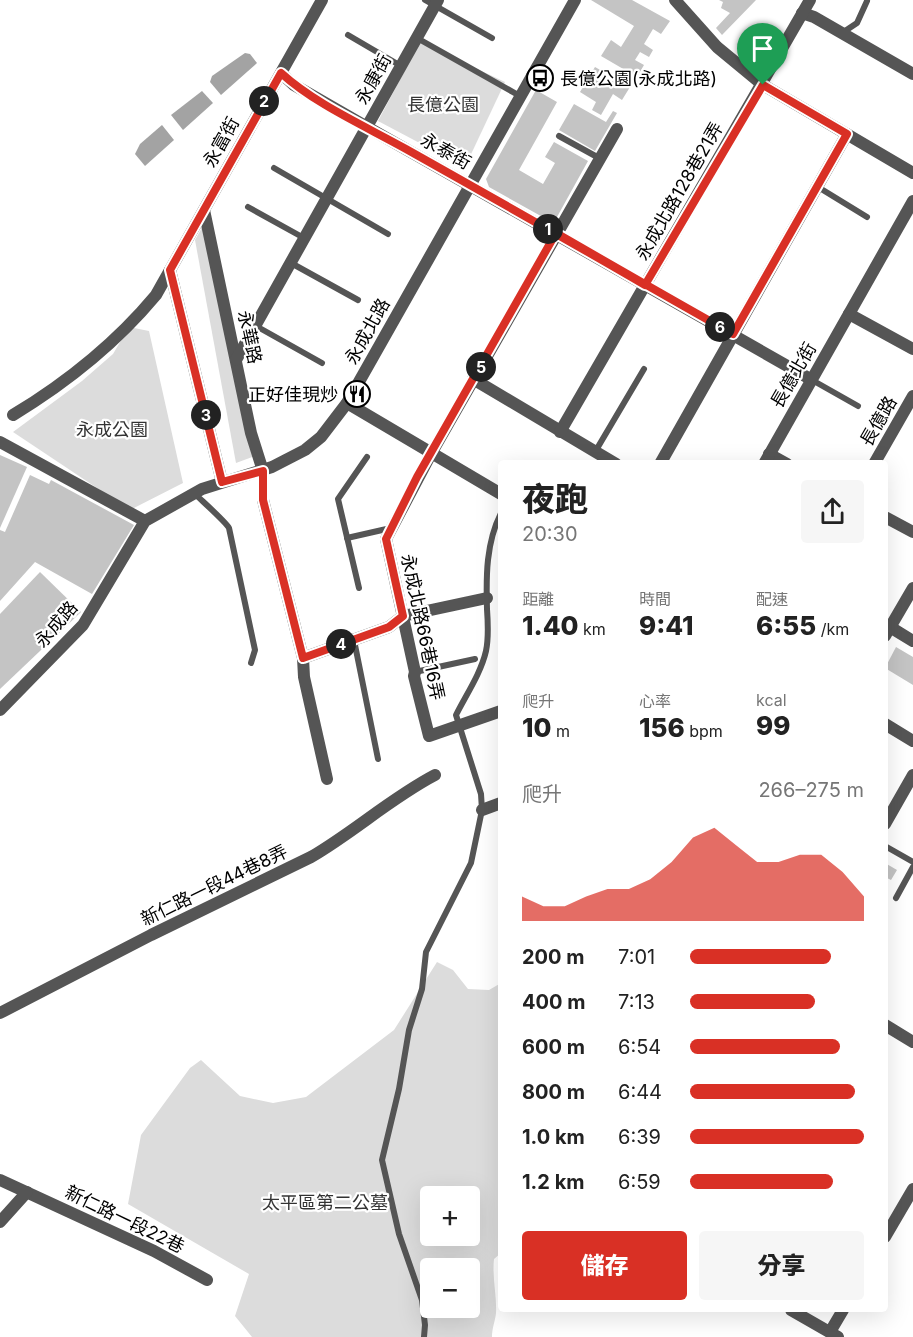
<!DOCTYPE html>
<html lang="zh-TW">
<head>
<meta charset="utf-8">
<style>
	body { margin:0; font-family:Inter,"Noto Sans TC",sans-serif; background:#f6f6f6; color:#222; height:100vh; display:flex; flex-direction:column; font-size:22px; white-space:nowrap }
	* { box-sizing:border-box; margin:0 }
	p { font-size:20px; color:#767676 }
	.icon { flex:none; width:33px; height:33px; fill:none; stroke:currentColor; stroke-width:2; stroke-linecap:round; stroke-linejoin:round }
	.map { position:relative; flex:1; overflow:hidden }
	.panel { position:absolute; left:498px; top:460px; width:390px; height:852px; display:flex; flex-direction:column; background:#fff; border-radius:6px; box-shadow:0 6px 24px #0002 }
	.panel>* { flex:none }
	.controls { position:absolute; left:420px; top:1186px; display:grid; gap:12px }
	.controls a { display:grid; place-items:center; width:60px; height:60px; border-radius:6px; background:#fff; box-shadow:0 6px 24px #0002; font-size:30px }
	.pin { position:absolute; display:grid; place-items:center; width:51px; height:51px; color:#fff; margin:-62px -26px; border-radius:50% 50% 50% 0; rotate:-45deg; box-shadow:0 0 6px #0007 }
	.pin .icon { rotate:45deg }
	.km { position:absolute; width:30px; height:30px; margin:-15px; border-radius:50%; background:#222; color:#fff; font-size:16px; line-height:30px; text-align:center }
	.round { display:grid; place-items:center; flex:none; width:63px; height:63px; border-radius:6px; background:#f6f6f6 }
	.head { display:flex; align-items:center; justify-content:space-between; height:102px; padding:0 24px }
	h1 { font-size:33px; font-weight:800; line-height:45px }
	.stats { display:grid; grid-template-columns:repeat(3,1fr); gap:9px; height:102px; padding:6px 24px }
	.stats div { display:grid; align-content:center }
	.stats b { font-size:26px; font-weight:800 }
	.stats small { font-size:16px; font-weight:400 }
	.stats p { font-size:16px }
	.chart { height:168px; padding:12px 24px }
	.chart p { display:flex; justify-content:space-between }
	.chart svg { width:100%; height:108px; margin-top:6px; fill:#d93025; opacity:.7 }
	.primary-button { display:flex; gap:12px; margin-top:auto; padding:12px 24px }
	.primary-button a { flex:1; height:69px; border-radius:6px; background:#d93025; color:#fff; font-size:24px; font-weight:800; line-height:69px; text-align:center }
	.primary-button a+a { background:#f6f6f6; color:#222 }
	ul { padding:0 24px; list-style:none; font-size:20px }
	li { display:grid; grid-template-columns:96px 72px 1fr; align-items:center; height:45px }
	li i { height:15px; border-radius:8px; background:#d93025 }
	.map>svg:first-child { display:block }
	.green { fill:#dcdcdc; fill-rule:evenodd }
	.water { fill:#a3a3a3 }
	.building { fill:#c4c4c4 }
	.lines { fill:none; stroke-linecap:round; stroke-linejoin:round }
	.service { stroke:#555; stroke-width:6 }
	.minor { stroke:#555; stroke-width:12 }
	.route-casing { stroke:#fff; stroke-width:12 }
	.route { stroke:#d93025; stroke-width:8 }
	.labels { text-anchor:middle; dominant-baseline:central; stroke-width:4.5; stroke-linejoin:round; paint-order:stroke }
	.poi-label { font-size:18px; fill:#000; stroke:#fff; text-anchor:start }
	.street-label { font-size:18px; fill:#000; stroke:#fff }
	.park-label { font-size:18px; fill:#333; stroke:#fff }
</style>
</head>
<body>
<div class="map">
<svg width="913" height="1337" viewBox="0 0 913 1337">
	<rect width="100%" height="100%" fill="#fff"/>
	<g class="green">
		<path d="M420 42 505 82 465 167 378 121Z"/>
		<path d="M204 224 255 456 236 463 195 240Z"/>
		<path d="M129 327 149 331 183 483 130 510 13 432 82 381 113 354Z"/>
		<path d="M437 962 453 970 468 989 489 990 501 983V1253L494 1259C492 1278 497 1296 496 1313 495 1322 492 1328 492 1337H252L235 1316 249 1274 128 1204 141 1135 190 1068 201 1060 240 1096 273 1103 306 1097 394 1030ZM430 1197H470V1236H430ZM430 1269H470V1308H430Z"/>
	</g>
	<g class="water">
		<path d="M245 53 250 54 257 63 221 95 210 82 212 76Z"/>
		<path d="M202 91 213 103 183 130 171 115Z"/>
		<path d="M162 125 174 140 145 166 135 154 140 144Z"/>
	</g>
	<g class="building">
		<path d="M591 0H632L670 21 661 34 653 29 644 44 653 50 649 57 640 52 635 60 644 65 637 77 601 56 611 40 621 47 634 26Z"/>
		<path d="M719 0H756L722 35 716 28 730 13 721 8 723 2Z"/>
		<path d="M595 67 630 87 622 100 613 94 601 115 592 110 596 102 580 92Z"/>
		<path d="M536 90 557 102 519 170 543 184 555 163 545 157 554 142 588 161 557 217 548 220 489 187 486 179Z"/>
		<path d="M574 104 606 122 613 111 617 113 595 151 559 130Z"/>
		<path d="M0 455 27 467 0 528Z"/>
		<path d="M30 475 49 484 51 480 134 525 92 594 35 562 0 601V530L5 532Z"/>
		<path d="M40 572 81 612 0 689V614Z"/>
		<path d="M896 647 913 657V685L885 668Z"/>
		<path d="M885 863 897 870 891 880 885 877Z"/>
	</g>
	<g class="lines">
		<g class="service">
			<path d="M425 0 492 38"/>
			<path d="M842 33 857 23 867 1"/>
			<path d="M348 35 401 66"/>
			<path d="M417 38 520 96"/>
			<path d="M559 136 599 158"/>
			<path d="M274 168 388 234"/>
			<path d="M818 187 867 217"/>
			<path d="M248 207 304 238"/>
			<path d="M291 263 358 300"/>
			<path d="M256 326 322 363"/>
			<path d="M812 380 858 406"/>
			<path d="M595 452 644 369"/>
			<path d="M194 493C201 500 226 522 229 528L255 650 251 663"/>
			<path d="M347 538 391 528"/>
			<path d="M359 588 338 499 367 457"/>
			<path d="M354 640 378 759"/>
			<path d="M415 672 475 659"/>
			<path d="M885 846 913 862"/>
			<path d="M896 898 913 867"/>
			<path d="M424 1337 425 1325 422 1300 399 1234 382 1160 399 1089 409 1030 422 989 426 952 471 863 482 810 481 794 456 715C466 695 481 673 486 651 489 637 488 623 487 609 486 576 486 543 501 513"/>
		</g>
		<g class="minor">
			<path d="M675 0 717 47 763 85 913 173"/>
			<path d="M802 13 814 17 913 74"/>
			<path d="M281 73 294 85 367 127 812 380"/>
			<path d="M204 210 251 433 263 471V500L303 658 304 677 327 779"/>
			<path d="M170 270 222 482"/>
			<path d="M849 314 913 349"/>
			<path d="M236 360 438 0"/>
			<path d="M473 379 616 464"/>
			<path d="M347 403 501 494"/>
			<path d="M13 415C66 383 116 343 156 295L322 0"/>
			<path d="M560 432 810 0"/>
			<path d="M0 442 145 521"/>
			<path d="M769 454 787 464"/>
			<path d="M660 464 847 134"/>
			<path d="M764 464 913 201"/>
			<path d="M874 464 913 396"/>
			<path d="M885 517 913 532"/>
			<path d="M890 627 913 641"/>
			<path d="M885 636 913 588"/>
			<path d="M303 658 389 627 403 616 487 598"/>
			<path d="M0 710 83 625 145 521 202 489 272 467 305 450 321 437 347 403 575 0"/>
			<path d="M501 711 429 736 414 676 415 672 386 539 432 452 617 129"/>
			<path d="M885 724 913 741"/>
			<path d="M482 810 501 803"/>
			<path d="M885 824 913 775"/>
			<path d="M0 1013 151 935 311 857C354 832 391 798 435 775"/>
			<path d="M885 1025 913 1042"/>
			<path d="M0 1180 154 1251 207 1280"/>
			<path d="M0 1222 27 1192"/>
			<path d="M885 1237 913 1189"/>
			<path d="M791 1310 838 1337"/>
			<path d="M830 1332 843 1310"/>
		</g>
	</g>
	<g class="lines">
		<defs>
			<path id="route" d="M763 85 645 285C566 239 486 194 406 149 365 126 315 104 281 73L170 270 222 482 263 471V500L303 658 389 627 403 616 386 539 417 477 556 233C615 267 674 301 733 334L847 134 763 85"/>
		</defs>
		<use href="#route" class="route-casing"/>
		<use href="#route" class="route"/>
	</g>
	<defs>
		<symbol id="bus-ring" viewBox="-11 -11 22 22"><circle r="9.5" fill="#fff" stroke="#000" stroke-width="1.5"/><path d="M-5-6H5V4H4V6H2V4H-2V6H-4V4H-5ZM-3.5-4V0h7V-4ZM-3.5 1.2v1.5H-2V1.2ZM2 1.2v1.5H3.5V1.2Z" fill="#000"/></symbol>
		<symbol id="restaurant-ring" viewBox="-11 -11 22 22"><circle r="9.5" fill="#fff" stroke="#000" stroke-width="1.5"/><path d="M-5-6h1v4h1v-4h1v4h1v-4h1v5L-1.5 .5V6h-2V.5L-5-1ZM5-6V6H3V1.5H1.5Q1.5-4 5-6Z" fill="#000"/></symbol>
	</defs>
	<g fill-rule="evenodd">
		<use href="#bus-ring" x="525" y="63" width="30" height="30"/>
		<use href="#restaurant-ring" x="342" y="379" width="30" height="30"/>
	</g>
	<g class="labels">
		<g class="poi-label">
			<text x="560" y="78">長億公園(永成北路)</text>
			<text x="338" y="394" text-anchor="end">正好佳現炒</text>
		</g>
		<g class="street-label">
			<text transform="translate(373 79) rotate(-61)">永康街</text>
			<text transform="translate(221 142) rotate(-61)">永富街</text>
			<text transform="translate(446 151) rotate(29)">永泰街</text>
			<text transform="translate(679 191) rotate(-60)">永成北路128巷21弄</text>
			<text transform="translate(367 331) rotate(-61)">永成北路</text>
			<text transform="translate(250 337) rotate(78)">永華路</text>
			<text transform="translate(793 375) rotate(-60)">長億北街</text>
			<text transform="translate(878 421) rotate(-60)">長億路</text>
			<text transform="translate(56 624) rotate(-49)">永成路</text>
			<text transform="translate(423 627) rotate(78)">永成北路66巷16弄</text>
			<text transform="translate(214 885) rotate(-26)">新仁路一段44巷8弄</text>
			<text transform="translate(125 1219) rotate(26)">新仁路一段22巷</text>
		</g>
		<g class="park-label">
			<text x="443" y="104">長億公園</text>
			<text x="112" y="429">永成公園</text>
			<text x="325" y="1202">太平區第二公墓</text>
		</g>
	</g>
</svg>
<div class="controls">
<a>+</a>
<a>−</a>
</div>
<div class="pin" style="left:763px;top:85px;background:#1e9e55"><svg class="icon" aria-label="arrive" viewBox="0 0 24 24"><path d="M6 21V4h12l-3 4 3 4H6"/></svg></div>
<b class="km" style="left:548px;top:229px">1</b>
<b class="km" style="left:264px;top:101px">2</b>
<b class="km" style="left:206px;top:415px">3</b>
<b class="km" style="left:341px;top:644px">4</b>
<b class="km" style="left:481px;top:367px">5</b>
<b class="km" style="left:720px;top:327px">6</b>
<section class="panel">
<div class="head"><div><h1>夜跑</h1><p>20:30</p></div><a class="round"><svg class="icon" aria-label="share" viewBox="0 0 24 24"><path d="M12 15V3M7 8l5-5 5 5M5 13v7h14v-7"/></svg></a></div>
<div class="stats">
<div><p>距離</p><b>1.40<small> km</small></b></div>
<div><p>時間</p><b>9:41</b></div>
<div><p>配速</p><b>6:55<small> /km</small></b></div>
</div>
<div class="stats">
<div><p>爬升</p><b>10<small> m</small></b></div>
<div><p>心率</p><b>156<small> bpm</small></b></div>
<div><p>kcal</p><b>99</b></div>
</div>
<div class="chart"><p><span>爬升</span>266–275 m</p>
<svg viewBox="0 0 160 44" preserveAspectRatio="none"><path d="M0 44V34L10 38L20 38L30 34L40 31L50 31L60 27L70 20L80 10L90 6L100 13L110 20L120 20L130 17L140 17L150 24L160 34V44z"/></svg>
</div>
<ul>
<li><b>200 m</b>7:01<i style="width:81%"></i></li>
<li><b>400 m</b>7:13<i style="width:72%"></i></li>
<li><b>600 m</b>6:54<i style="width:86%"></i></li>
<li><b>800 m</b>6:44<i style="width:95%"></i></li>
<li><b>1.0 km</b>6:39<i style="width:100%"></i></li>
<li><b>1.2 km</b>6:59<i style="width:82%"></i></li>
</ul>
<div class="primary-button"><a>儲存</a><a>分享</a></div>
</section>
</div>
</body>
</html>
